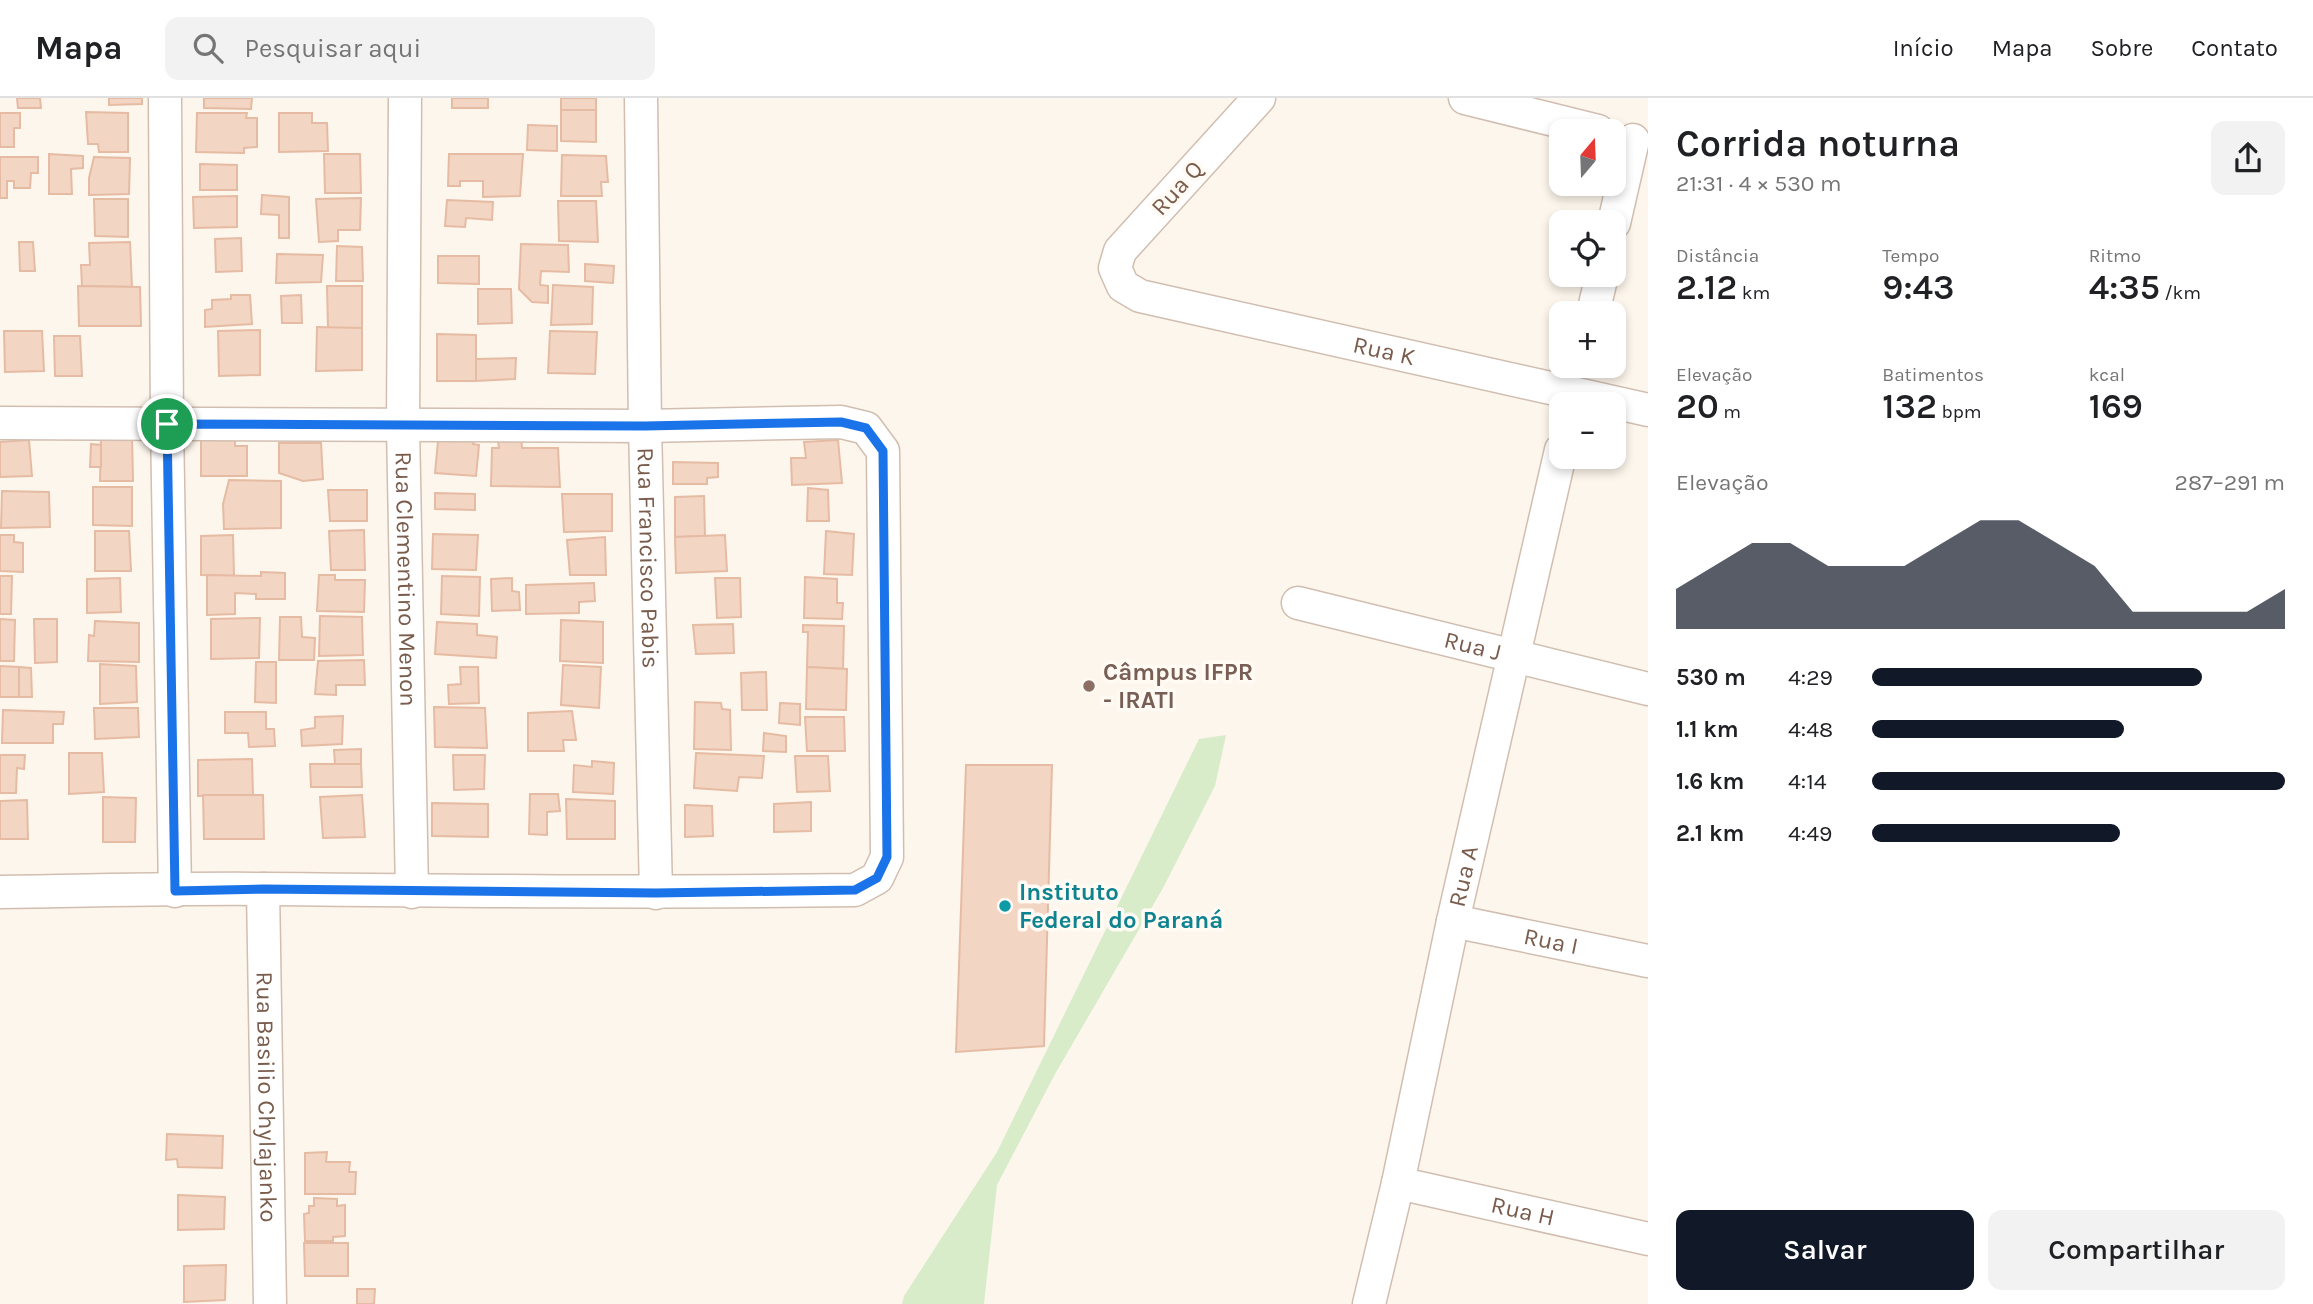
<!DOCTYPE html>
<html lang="pt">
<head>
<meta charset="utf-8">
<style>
	body { margin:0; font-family:Karla,sans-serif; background:#f2f2f2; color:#202124; height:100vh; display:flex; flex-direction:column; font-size:26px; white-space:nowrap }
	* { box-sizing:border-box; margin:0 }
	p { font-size:23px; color:#757577 }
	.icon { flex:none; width:38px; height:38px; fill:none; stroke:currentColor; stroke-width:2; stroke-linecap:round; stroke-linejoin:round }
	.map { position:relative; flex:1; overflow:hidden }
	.panel { display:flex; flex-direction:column; background:#fff; width:665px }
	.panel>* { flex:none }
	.needle { width:46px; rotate:19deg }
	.tools { position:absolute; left:1549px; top:21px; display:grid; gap:14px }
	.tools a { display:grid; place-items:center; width:77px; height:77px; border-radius:14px; background:#fff; box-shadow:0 4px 10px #0003; font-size:35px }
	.pin { position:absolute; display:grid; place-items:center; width:60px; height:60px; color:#fff; margin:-30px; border:4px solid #fff; border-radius:50%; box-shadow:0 2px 7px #0007 }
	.round { display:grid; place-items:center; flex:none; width:74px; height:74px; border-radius:14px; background:#f2f2f2 }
	.headline { display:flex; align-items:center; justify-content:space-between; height:119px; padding:0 28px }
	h1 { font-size:38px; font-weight:600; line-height:52px }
	.metrics { display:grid; grid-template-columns:repeat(3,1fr); gap:10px; height:119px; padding:7px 28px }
	.metrics div { display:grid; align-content:center }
	.metrics b { font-size:35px; font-weight:600 }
	.metrics small { font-size:19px; font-weight:400 }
	.metrics p { font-size:19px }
	.chart { height:196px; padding:14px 28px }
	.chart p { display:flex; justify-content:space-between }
	.chart svg { width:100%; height:126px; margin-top:7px; fill:#111827; opacity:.7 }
	.action { display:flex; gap:14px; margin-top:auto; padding:14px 28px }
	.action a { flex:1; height:80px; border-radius:14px; background:#111827; color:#fff; font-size:28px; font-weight:600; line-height:80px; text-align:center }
	.action a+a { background:#f2f2f2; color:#202124 }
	ul { padding:0 28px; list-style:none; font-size:23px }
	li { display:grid; grid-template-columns:112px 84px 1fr; align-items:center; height:52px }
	li i { height:18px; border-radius:9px; background:#111827 }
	header { display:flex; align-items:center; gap:42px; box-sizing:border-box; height:98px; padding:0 35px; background:#fff; border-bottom:2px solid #e0e0e0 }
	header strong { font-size:33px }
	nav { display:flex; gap:38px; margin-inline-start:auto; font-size:24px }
	.search { width:490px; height:63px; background:#f2f2f2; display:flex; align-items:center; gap:18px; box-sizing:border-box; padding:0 24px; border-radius:14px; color:#757577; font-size:26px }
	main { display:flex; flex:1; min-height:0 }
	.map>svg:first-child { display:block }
	.green { fill:#d8ecc9 }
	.building { fill:#f3d5c3; stroke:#e6bba3; stroke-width:2 }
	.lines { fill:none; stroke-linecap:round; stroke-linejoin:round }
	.minor-casing { stroke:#d1beb0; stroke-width:35 }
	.minor { stroke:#fff; stroke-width:32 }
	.route-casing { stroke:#fff; stroke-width:14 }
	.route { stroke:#1a73e8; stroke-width:9 }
	.education-dot { fill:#8d6e63; stroke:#fffaf3; stroke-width:2.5 }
	.culture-dot { fill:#0f9aa8; stroke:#fffaf3; stroke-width:2.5 }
	.labels { text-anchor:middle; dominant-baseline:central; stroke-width:7; stroke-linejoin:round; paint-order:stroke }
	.street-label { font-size:24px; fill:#7a5c4d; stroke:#fffaf3 }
	.education-label { font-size:24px; font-weight:bold; fill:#785e54; stroke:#fffaf3; text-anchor:start }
	.culture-label { font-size:24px; font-weight:bold; fill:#0d838f; stroke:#fffaf3; text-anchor:start }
</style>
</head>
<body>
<header>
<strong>Mapa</strong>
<div class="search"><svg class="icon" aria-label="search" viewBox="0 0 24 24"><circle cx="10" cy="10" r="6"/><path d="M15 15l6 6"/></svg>Pesquisar aqui</div>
<nav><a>Início</a><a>Mapa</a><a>Sobre</a><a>Contato</a></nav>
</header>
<main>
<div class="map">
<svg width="1648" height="1206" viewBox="0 0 1648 1206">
	<rect width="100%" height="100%" fill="#fdf6ec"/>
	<path class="green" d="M1226 637 1215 688 1163 790 1055 976 997 1087 984 1206H902L904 1198 997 1054 1199 641Z"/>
	<g class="building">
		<path d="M17 0H40L41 10H18Z"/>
		<path d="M109 0H142V6L109 7Z"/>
		<path d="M204 0H252L251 11 204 10Z"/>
		<rect x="452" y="0" width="36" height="10"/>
		<rect x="561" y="0" width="35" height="12"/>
		<path d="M561 12H596V44L561 43Z"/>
		<path d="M86 14 128 15V54H99L98 46H88Z"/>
		<path d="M0 15H20V30H14V49H0Z"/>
		<path d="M197 15H247L246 20H257V49L244 50V55L196 54Z"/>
		<path d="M279 15H312V25H327L328 53 279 54Z"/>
		<path d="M528 27 557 28V53L527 52Z"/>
		<path d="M49 56 83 58V70L71 71 72 96H49Z"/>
		<path d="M324 56H360L361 95H325Z"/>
		<path d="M449 56H523L520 98 483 99V83H460V88H448Z"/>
		<path d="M562 57 606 58 608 84H601L602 98H561Z"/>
		<path d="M0 59H38V75H31L30 90H14V83H7V100H0Z"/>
		<path d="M94 59 130 60 129 96 89 97V80Z"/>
		<path d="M200 66 237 67V92H200Z"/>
		<path d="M262 97 289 99V140H279V117L261 116Z"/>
		<path d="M237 98V129L194 130 193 99Z"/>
		<path d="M361 100 360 132H338V143L319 144 316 101Z"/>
		<path d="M94 101H128V139L95 138Z"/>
		<path d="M447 102 493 104 492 122 466 120 465 129 445 128Z"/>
		<path d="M558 103H596L598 144 559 143Z"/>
		<path d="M241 140 242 173 216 174 215 141Z"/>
		<path d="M19 144H33L35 173H20Z"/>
		<path d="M130 144 132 189 82 188 81 167H90L89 145Z"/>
		<path d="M521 146 568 147 569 174 541 173 540 187 548 188V205L532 204 519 191Z"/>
		<path d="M337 148 362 149 363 183H336Z"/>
		<path d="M277 156 323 157 321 184 276 185Z"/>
		<path d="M438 158H479V186L438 185Z"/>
		<path d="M585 166 614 168 613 185 585 183Z"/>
		<path d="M553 187 593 189 592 226 551 227Z"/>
		<path d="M78 188 140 189 141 228H79Z"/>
		<path d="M327 188H362V230H328Z"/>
		<path d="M478 191H511L512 225 478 226Z"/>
		<path d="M231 197H250L252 226 205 229V212L212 211V202L231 201Z"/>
		<path d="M301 197 302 225H282L281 198Z"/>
		<path d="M317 229 362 230V272L316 273Z"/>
		<path d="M260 232V277L219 278 218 233Z"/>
		<path d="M4 233H42L44 273 5 274Z"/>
		<path d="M550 233 597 234 595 276 548 275Z"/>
		<path d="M437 236 476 237V283H437Z"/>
		<path d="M54 238H80L82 278H55Z"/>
		<path d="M516 260 515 281 476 283V261Z"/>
		<path d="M439 333 474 336 473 346 479 347 476 378 435 375Z"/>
		<path d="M201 334 235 335V348H247V378H201Z"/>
		<path d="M497 335 521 336 522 350H558L560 389 491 388 492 350H499Z"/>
		<path d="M101 338H132L133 383H100Z"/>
		<path d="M29 342 32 378 0 379V344Z"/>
		<path d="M838 342 842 385 792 387 791 360H806L804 344Z"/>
		<path d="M279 345H321L323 381 303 383 279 375Z"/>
		<path d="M91 346 101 347V369H90Z"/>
		<path d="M673 364 718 365V379L707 380V386H673Z"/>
		<path d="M229 382 281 383V430L224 431 223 406Z"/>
		<path d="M93 389H132V428L93 427Z"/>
		<path d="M808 390 828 392 829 423H807Z"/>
		<path d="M328 392H367V423H330Z"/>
		<path d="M2 393 49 394 50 429 1 430Z"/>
		<path d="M435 395 475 396V412L435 411Z"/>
		<path d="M562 396H612V433L564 434Z"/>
		<path d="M704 398 705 438 675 439V399Z"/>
		<path d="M364 432 365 472H331L329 433Z"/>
		<path d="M95 433H129L131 473H95Z"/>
		<path d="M826 433 854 436 852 477 824 476Z"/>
		<path d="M433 436 478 437 476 472 432 471Z"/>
		<path d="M0 437H14V444L23 445V474L0 473Z"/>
		<path d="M233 437 234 478 201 477V438Z"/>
		<path d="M725 437 727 473 676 475 675 439Z"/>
		<path d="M605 439 606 477H570L567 442Z"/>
		<path d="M261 474 285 475V501H256V496L235 495V516L207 517V477L261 478Z"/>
		<path d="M319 477H335V482H365L364 514 317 513Z"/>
		<path d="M0 478H12L11 516H0Z"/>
		<path d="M442 478 480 479 479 518 441 516Z"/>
		<path d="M805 479 837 481V505H843L842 521 804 520Z"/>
		<path d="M120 480 121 514 87 515V481Z"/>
		<path d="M512 480V493L519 494 520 512 492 513 491 481Z"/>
		<path d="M715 480H740L741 519 717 520Z"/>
		<path d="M594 485 595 503 579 504V515L526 516V487Z"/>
		<path d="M320 518 362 519 363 557 319 558Z"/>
		<path d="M280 519H301L302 539 315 540 314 562H279Z"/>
		<path d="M260 520 259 560 211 561V521Z"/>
		<path d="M0 521 15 522 14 563H0Z"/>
		<path d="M34 521H57V564L35 565Z"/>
		<path d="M561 522 603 524V565L560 563Z"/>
		<path d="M95 523 139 525V564L88 563 89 537 94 538Z"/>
		<path d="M437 524 477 526V537L497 539 496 560 435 556Z"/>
		<path d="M733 526 734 555 696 556 693 527Z"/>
		<path d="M803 527 844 528 843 571 807 569 808 534H803Z"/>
		<path d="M364 562 365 587H336V597L315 596 318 563Z"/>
		<path d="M256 564H276V605L255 604Z"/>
		<path d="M100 566 136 568 137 604 100 606Z"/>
		<path d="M563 567 601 569 599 610 561 607Z"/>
		<path d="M0 568 19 569V599H0Z"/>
		<path d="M19 569 31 570 32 599H19Z"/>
		<path d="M460 569H478L479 605 449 606 448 587 461 586Z"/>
		<path d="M807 569 847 571 846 612 806 611Z"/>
		<path d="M766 574 767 612H742L741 575Z"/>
		<path d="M695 604 721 605 722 611 730 612 731 652 694 651Z"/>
		<path d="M780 605 800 606V627L779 625Z"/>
		<path d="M434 609 485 610 487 650 435 649Z"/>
		<path d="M94 610H138L139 639 95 641Z"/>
		<path d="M3 612 64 614 63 626H53V645H2Z"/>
		<path d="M572 613 576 642H563L564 653H528V615Z"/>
		<path d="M225 614H266V631H274L275 648 249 649 248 635H225Z"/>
		<path d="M343 618 342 646 302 648 301 632 315 630V619Z"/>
		<path d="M805 619H844L845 653H807Z"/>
		<path d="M764 635 786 638V654L763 653Z"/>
		<path d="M361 651V666H335L334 652Z"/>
		<path d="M69 655H102L104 694 69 696Z"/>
		<path d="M696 655 764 658 762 680 739 679 737 693 694 690Z"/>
		<path d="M0 657H25L24 671 17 670 16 695H0Z"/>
		<path d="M453 657H485L484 691 454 692Z"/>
		<path d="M795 658H828L830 693 797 694Z"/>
		<path d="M252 661 253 697 198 698V662Z"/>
		<path d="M592 663 614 665 613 696 573 694 574 667 592 669Z"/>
		<path d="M310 666H361L362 689H311Z"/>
		<path d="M966 667H1052L1044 948 956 954Z"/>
		<path d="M530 696H558L560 713 547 714V737L529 736Z"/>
		<path d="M203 697H263L264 741H204Z"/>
		<path d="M362 697 365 739 323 740 320 699Z"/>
		<path d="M103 699 136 700 135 744H103Z"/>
		<path d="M566 701 615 703V741H567Z"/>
		<path d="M27 702 28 741H0V703Z"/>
		<path d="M811 704V733L774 734V706Z"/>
		<path d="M432 705 488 706V739L432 738Z"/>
		<path d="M685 707 712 708 713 738 685 739Z"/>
		<path d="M167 1036 223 1038 222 1070 178 1069 177 1061 166 1062Z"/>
		<path d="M327 1054 326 1064H350L349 1074H356L355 1096H305V1055Z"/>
		<path d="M178 1097 225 1099 224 1131 178 1132Z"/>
		<path d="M314 1100 337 1101V1108L345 1107V1138L333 1139V1143H305L304 1116 309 1115V1108H314Z"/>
		<path d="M304 1145H348V1178H305Z"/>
		<path d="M226 1167 225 1202 184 1204V1168Z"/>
		<path d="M357 1191H375L374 1206H357Z"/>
	</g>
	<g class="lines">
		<defs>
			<g id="minor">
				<path d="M165 0 167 326 175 793"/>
				<path id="s1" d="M405 0 403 328 412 794"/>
				<path id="s2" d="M641 0 645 328 656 795"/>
				<path id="s3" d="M1259 0 1120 153 1115 170 1123 188 1140 198 1648 312"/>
				<path d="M1465 0 1598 33"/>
				<path d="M1614 125 1633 42"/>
				<path d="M1593 215 1602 177"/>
				<path d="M0 325 645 328 841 324 866 330 883 353 887 759 877 780 855 792C658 795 462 793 266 791 177 790 88 793 0 794"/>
				<path id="s4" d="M1298 505 1648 591"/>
				<path id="s5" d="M263 791 270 1206"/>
				<path id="s6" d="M1453 823 1648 863"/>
				<path id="s7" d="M1398 1085 1648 1141"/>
				<path id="s8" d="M1369 1206 1398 1085 1453 823 1561 352"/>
			</g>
		</defs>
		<use href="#minor" class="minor-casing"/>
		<use href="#minor" class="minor"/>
	</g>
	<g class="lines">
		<defs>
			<path id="route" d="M841 324 866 330 883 353 887 759 877 780 855 792 656 795 263 791 175 793 167 326 645 328Z"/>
		</defs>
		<use href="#route" class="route-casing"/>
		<use href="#route" class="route"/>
	</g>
	<circle class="education-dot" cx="1089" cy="588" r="7"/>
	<circle class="culture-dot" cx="1005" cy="808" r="7"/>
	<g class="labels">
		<g class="street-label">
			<text transform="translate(1177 90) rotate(-48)">Rua Q</text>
			<text stroke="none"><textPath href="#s3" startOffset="514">Rua K</textPath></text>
			<text stroke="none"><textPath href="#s2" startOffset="460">Rua Francisco Pabis</textPath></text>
			<text stroke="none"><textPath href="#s1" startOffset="481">Rua Clementino Menon</textPath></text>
			<text stroke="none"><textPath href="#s4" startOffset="180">Rua J</textPath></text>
			<text stroke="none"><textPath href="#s8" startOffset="438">Rua A</textPath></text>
			<text stroke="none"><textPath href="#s6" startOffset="100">Rua I</textPath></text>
			<text stroke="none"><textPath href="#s5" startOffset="208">Rua Basilio Chylajanko</textPath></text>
			<text stroke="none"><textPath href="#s7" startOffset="128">Rua H</textPath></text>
		</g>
		<g class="education-label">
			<text x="1103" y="574">Câmpus IFPR<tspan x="1103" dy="28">- IRATI</tspan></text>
		</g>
		<g class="culture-label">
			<text x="1019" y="794">Instituto<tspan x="1019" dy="28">Federal do Paraná</tspan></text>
		</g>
	</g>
</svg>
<div class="tools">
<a><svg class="needle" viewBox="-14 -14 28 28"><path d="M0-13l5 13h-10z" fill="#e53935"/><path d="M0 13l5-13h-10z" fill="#757577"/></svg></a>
<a><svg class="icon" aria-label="locate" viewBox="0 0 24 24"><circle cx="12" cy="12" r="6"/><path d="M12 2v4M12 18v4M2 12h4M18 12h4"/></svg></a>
<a>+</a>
<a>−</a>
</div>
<div class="pin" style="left:167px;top:326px;background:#1e9e55"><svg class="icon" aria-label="arrive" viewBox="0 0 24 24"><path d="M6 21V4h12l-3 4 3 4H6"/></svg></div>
</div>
<section class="panel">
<div class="headline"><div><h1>Corrida noturna</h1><p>21:31 · 4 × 530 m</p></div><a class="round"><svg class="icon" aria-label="share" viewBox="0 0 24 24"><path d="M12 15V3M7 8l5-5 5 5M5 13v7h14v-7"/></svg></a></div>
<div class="metrics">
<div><p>Distância</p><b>2.12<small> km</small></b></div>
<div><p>Tempo</p><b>9:43</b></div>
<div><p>Ritmo</p><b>4:35<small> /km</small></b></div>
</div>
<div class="metrics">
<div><p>Elevação</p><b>20<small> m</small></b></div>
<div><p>Batimentos</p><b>132<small> bpm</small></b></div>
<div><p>kcal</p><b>169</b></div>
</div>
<div class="chart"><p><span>Elevação</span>287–291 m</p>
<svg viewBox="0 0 160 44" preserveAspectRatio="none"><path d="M0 44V30L10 22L20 14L30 14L40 22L50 22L60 22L70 14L80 6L90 6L100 14L110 22L120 38L130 38L140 38L150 38L160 30V44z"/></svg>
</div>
<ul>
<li><b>530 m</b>4:29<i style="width:80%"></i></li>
<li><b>1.1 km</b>4:48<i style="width:61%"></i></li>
<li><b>1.6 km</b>4:14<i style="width:100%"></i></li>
<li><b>2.1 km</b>4:49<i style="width:60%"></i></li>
</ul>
<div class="action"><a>Salvar</a><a>Compartilhar</a></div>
</section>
</main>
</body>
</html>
